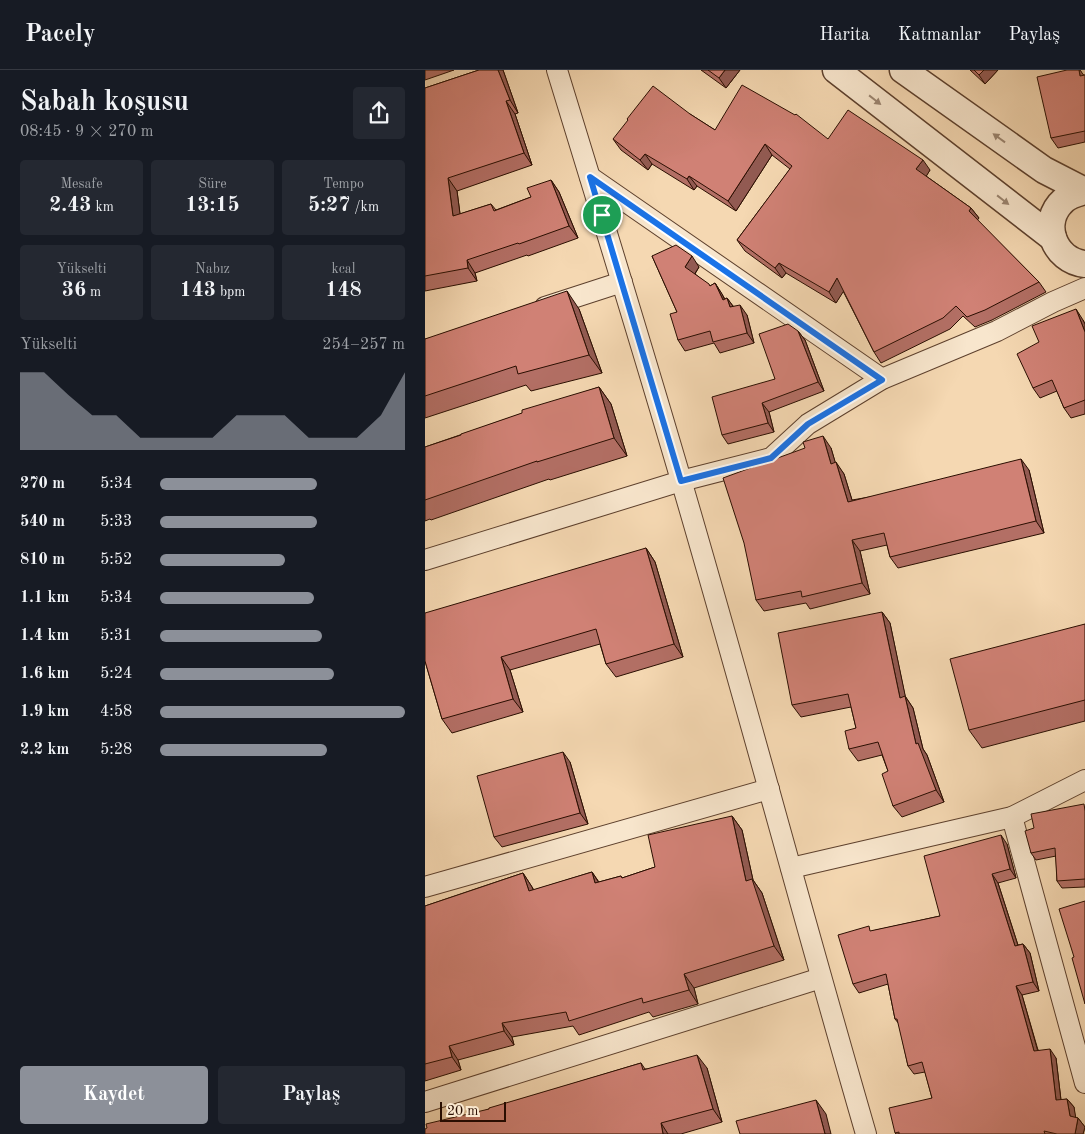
<!DOCTYPE html>
<html lang="tr">
<head>
<meta charset="utf-8">
<style>
	body { margin:0; font-family:"Old Standard TT",serif; background:#242831; color:#f1f3f6; height:100vh; display:flex; flex-direction:column; font-size:19px; white-space:nowrap }
	* { box-sizing:border-box; margin:0 }
	p { font-size:16px; color:#9ea1a6 }
	.icon { flex:none; width:28px; height:28px; fill:none; stroke:currentColor; stroke-width:2; stroke-linecap:round; stroke-linejoin:round }
	.map { position:relative; flex:1; overflow:hidden }
	.drawer { display:flex; flex-direction:column; background:#171b24; width:425px }
	.drawer>* { flex:none }
	.scale { position:absolute; left:15px; bottom:12px; width:66px; box-sizing:border-box; padding-left:5px; border:2px solid #2a0e01; border-top:0; font-size:14px; line-height:18px; white-space:nowrap; color:#2a0e01; -webkit-text-stroke:4px #f8e6cd; paint-order:stroke }
	.pin { position:absolute; display:grid; place-items:center; width:42px; height:42px; color:#fff; margin:-21px; border:2px solid #fff; border-radius:50%; box-shadow:0 1px 5px #0007 }
	.round { display:grid; place-items:center; flex:none; width:52px; height:52px; border-radius:5px; background:#242831 }
	.overview { display:flex; align-items:center; justify-content:space-between; height:85px; padding:0 20px }
	h1 { font-size:28px; font-weight:700; line-height:38px }
	.figures { display:grid; grid-template-columns:repeat(3,1fr); gap:8px; height:85px; padding:5px 20px }
	.figures div { display:grid; align-content:center; border-radius:5px; background:#242831; text-align:center }
	.figures b { font-size:21px; font-weight:700 }
	.figures small { font-size:14px; font-weight:400 }
	.figures p { font-size:14px }
	.chart { height:140px; padding:10px 20px }
	.chart p { display:flex; justify-content:space-between }
	.chart svg { width:100%; height:90px; margin-top:5px; fill:#8c9099; opacity:.7 }
	.primary-button { display:flex; gap:10px; margin-top:auto; padding:10px 20px }
	.primary-button a { flex:1; height:58px; border-radius:5px; background:#8c9099; color:#fff; font-size:20px; font-weight:700; line-height:58px; text-align:center }
	.primary-button a+a { background:#242831; color:#f1f3f6 }
	ul { padding:0 20px; list-style:none; font-size:16px }
	li { display:grid; grid-template-columns:80px 60px 1fr; align-items:center; height:38px }
	li i { height:12px; border-radius:6px; background:#8c9099 }
	header { display:flex; align-items:center; gap:30px; box-sizing:border-box; height:70px; padding:0 25px; background:#171b24; border-bottom:1px solid #363941 }
	header strong { font-size:24px }
	nav { display:flex; gap:28px; margin-inline-start:auto; font-size:18px }
	main { display:flex; flex:1; min-height:0 }
	.map>svg:first-child { display:block }
	.lines { fill:none; stroke-linecap:round; stroke-linejoin:round }
	.minor-casing { stroke:#5d402d; stroke-width:22 }
	.tertiary-casing { stroke:#5d402d; stroke-width:29 }
	.minor { stroke:#f8e6cd; stroke-width:20 }
	.tertiary { stroke:#f8e6cd; stroke-width:26 }
	.wall { fill:#b36f65; stroke:#2a0e01 }
	.shaded-wall { fill:#925a52; stroke:#2a0e01 }
	.building { fill:#d08175; stroke:#2a0e01 }
	.oneway { fill:#9b8571 }
	.route-casing { stroke:#fff; stroke-width:10 }
	.route { stroke:#1a73e8; stroke-width:6 }
</style>
</head>
<body>
<header>
<strong>Pacely</strong>
<nav><a>Harita</a><a>Katmanlar</a><a>Paylaş</a></nav>
</header>
<main>
<section class="drawer">
<div class="overview"><div><h1>Sabah koşusu</h1><p>08:45 · 9 × 270 m</p></div><a class="round"><svg class="icon" aria-label="share" viewBox="0 0 24 24"><path d="M12 15V3M7 8l5-5 5 5M5 13v7h14v-7"/></svg></a></div>
<div class="figures">
<div><p>Mesafe</p><b>2.43<small> km</small></b></div>
<div><p>Süre</p><b>13:15</b></div>
<div><p>Tempo</p><b>5:27<small> /km</small></b></div>
</div>
<div class="figures">
<div><p>Yükselti</p><b>36<small> m</small></b></div>
<div><p>Nabız</p><b>143<small> bpm</small></b></div>
<div><p>kcal</p><b>148</b></div>
</div>
<div class="chart"><p><span>Yükselti</span>254–257 m</p>
<svg viewBox="0 0 160 44" preserveAspectRatio="none"><path d="M0 44V6L10 6L20 17L30 27L40 27L50 38L60 38L70 38L80 38L90 27L100 27L110 27L120 38L130 38L140 38L150 27L160 6V44z"/></svg>
</div>
<ul>
<li><b>270 m</b>5:34<i style="width:64%"></i></li>
<li><b>540 m</b>5:33<i style="width:64%"></i></li>
<li><b>810 m</b>5:52<i style="width:51%"></i></li>
<li><b>1.1 km</b>5:34<i style="width:63%"></i></li>
<li><b>1.4 km</b>5:31<i style="width:66%"></i></li>
<li><b>1.6 km</b>5:24<i style="width:71%"></i></li>
<li><b>1.9 km</b>4:58<i style="width:100%"></i></li>
<li><b>2.2 km</b>5:28<i style="width:68%"></i></li>
</ul>
<div class="primary-button"><a>Kaydet</a><a>Paylaş</a></div>
</section>
<div class="map">
<svg width="660" height="1064" viewBox="0 0 660 1064">
	<rect width="100%" height="100%" fill="#f5d8b2"/>
	<filter id="stains"><feTurbulence type="fractalNoise" baseFrequency=".004" numOctaves="4"/><feColorMatrix values="0 0 0 0 .2 0 0 0 0 .09 0 0 0 0 .02 0 0 0 .5 -.17"/></filter>
	<radialGradient id="worn" r=".72"><stop offset=".6" stop-color="#630" stop-opacity="0"/><stop offset="1" stop-color="#630" stop-opacity=".3"/></radialGradient>
	<g class="lines">
		<defs>
			<g id="minor">
				<path d="M132 0C174 137 216 273 256 410 320 628 378 847 441 1064"/>
				<path d="M165 107 457 309"/>
				<path d="M120 237 197 212"/>
				<path d="M0 490 256 411 346 388 383 354 457 309 572 261 628 232 660 218"/>
				<path d="M587 747 660 1013"/>
				<path d="M366 798 587 747 660 710"/>
				<path d="M0 817 344 719"/>
				<path d="M0 1032 396 908"/>
			</g>
			<g id="tertiary">
				<path d="M411 0 628 168"/>
				<path d="M478 0 619 100 660 121"/>
				<path d="M660 121C653 123 645 125 639 130 614 152 629 191 660 194"/>
			</g>
		</defs>
		<use href="#minor" class="minor-casing"/>
		<use href="#tertiary" class="tertiary-casing"/>
		<use href="#minor" class="minor"/>
		<use href="#tertiary" class="tertiary"/>
	</g>
	<g class="wall">
		<path d="M0 0H29L0 10Z"/>
		<path d="M54 0H78L93 43 90 44 107 95 32 121 35 144 66 134 71 140 106 127 126 110 134 122 153 168 103 186 102 185 50 203 52 211 0 221V18Z"/>
		<path d="M276 0H315L301 18Z"/>
		<path d="M545 0H573L560 14Z"/>
		<path d="M655 0 658 5H660V72L633 78 626 68Z"/>
		<path d="M265 44 290 60 403 69 505 100 501 106 546 138 554 148 552 150 614 212 621 222 567 250 550 257 538 246 525 259 456 293 449 282 418 221 411 233 361 203 357 208 320 181 312 170 365 99 347 85 311 141 272 116 269 120 227 94 223 100 196 80 188 69Z"/>
		<path d="M227 186 274 197 270 204 285 216 290 213 300 229 302 228 308 236 322 245 329 273 295 283 289 273 260 281 253 270 252 242Z"/>
		<path d="M154 239 177 303 106 321 101 315 0 348V269Z"/>
		<path d="M658 250 660 254V344L646 348 639 338 632 321 615 328 608 318Z"/>
		<path d="M373 261 380 270 399 321 344 342 349 362 303 374 297 365 350 309Z"/>
		<path d="M174 317 186 334 202 386 125 410 124 409 6 450 5 449 0 451V377Z"/>
		<path d="M406 378 410 392 419 404 427 430 604 400 619 463 473 498 465 487 462 475 435 481 445 524 385 539 381 533 339 541 331 530Z"/>
		<path d="M221 478 230 492 258 587 191 607 181 594 175 574 85 600 98 642 27 663 17 649 0 591Z"/>
		<path d="M457 542 465 553 480 626 488 638 498 679 502 685 519 732 477 747 468 736 463 701 457 685 433 691 424 679 431 658 426 637 376 647 367 635Z"/>
		<path d="M660 554V651L557 678 544 660Z"/>
		<path d="M145 692 163 754 77 777 69 767Z"/>
		<path d="M660 736V817L637 818 632 811 631 786 611 790 606 783 609 758Z"/>
		<path d="M307 746 317 760 328 810 337 823 359 890 269 918 273 934 228 947 224 942 154 965 148 956 87 967 89 975 33 990 36 1000 0 1011V836L98 803 107 817 109 820 167 802 174 812 196 806 197 808 230 797Z"/>
		<path d="M582 774 591 808 573 813 593 875 598 874 605 883 614 921 597 925 613 980 631 988 636 1030 642 1029 649 1037 650 1047 653 1048 660 1057 658 1064H471L470 1063 507 1028 500 1002 489 1004 483 996 474 954 470 949 463 914 434 923 428 914 447 861 515 846Z"/>
		<path d="M216 993 220 999 282 998 297 1052 256 1064H0L64 1039Z"/>
	</g>
	<g class="shaded-wall">
		<path d="M73 0H78L93 43 85 30Z"/>
		<path d="M300 0H315L301 18 294 8Z"/>
		<path d="M559 0H573L560 14 554 5Z"/>
		<path d="M654 0H655L660 7 655 6Z"/>
		<path d="M81 31 90 44 107 95 99 83Z"/>
		<path d="M340 74 347 85 311 141 303 131Z"/>
		<path d="M220 84 227 94 223 100 215 90Z"/>
		<path d="M498 90 505 100 499 110 491 99Z"/>
		<path d="M264 106 272 116 269 120 262 109Z"/>
		<path d="M23 108 32 121 37 159 28 146Z"/>
		<path d="M126 110 134 122 153 168 144 156Z"/>
		<path d="M546 138 554 148 551 152 544 141Z"/>
		<path d="M267 186 274 197 267 208 260 197Z"/>
		<path d="M42 190 50 203 52 211 43 198Z"/>
		<path d="M354 193 361 203 357 208 350 198Z"/>
		<path d="M412 208 420 219 411 233 404 222Z"/>
		<path d="M290 213 297 224 305 241 298 230Z"/>
		<path d="M142 221 154 239 177 303 164 285Z"/>
		<path d="M302 228 310 239 305 237Z"/>
		<path d="M315 235 322 245 329 273 322 263Z"/>
		<path d="M651 239 658 250 660 254V262Z"/>
		<path d="M373 261 380 270 399 321 393 312Z"/>
		<path d="M174 317 186 334 202 386 189 368Z"/>
		<path d="M337 333 344 342 349 362 343 353Z"/>
		<path d="M398 366 406 378 414 405 406 394Z"/>
		<path d="M596 389 604 400 619 463 611 451Z"/>
		<path d="M411 392 419 404 431 443 423 432Z"/>
		<path d="M427 470 435 481 445 524 437 513Z"/>
		<path d="M221 478 230 492 258 587 249 574Z"/>
		<path d="M457 542 465 553 483 639 475 628Z"/>
		<path d="M76 587 85 600 98 642 88 629Z"/>
		<path d="M480 626 488 638 498 679 502 685 519 732 511 720 491 674Z"/>
		<path d="M138 682 145 692 163 754 155 743Z"/>
		<path d="M307 746 317 760 328 810 337 823 359 890 349 876 321 811Z"/>
		<path d="M576 765 582 774 591 808 585 799Z"/>
		<path d="M167 802 176 816 170 813Z"/>
		<path d="M98 803 107 817 114 835 104 821Z"/>
		<path d="M567 804 573 813 596 885 590 876Z"/>
		<path d="M598 874 605 883 614 921 608 912Z"/>
		<path d="M259 904 269 918 273 934 264 920Z"/>
		<path d="M591 916 597 925 615 989 609 981Z"/>
		<path d="M77 953 87 967 89 975 79 961Z"/>
		<path d="M24 976 33 990 36 1000 27 987Z"/>
		<path d="M625 979 631 988 637 1039 631 1030Z"/>
		<path d="M272 985 282 998 297 1052 288 1039Z"/>
		<path d="M642 1029 649 1037 652 1055 645 1046Z"/>
		<path d="M391 1030 401 1044 406 1064H400Z"/>
		<path d="M653 1048 660 1057 658 1064H650Z"/>
		<path d="M236 1053 243 1064H238Z"/>
	</g>
	<g class="building">
		<path d="M54 0H73L85 30 81 31 99 83 23 108 28 146 66 134 69 141 106 127 102 118 126 110 144 156 94 174 93 173 42 190 43 198 0 206V18Z"/>
		<path d="M283 0H300L294 8Z"/>
		<path d="M549 0H559L554 5Z"/>
		<path d="M642 0H654L655 6 660 5V61L626 68 612 7Z"/>
		<path d="M317 15 370 45 371 44 403 69 423 40 498 90 491 99 546 138 544 141 614 212 560 240 542 247 531 236 518 248 449 282 412 208 404 222 354 193 350 198 312 170 367 96 340 74 303 131 264 106 262 109 220 84 215 90 188 69 203 50 202 49 228 16 265 44 290 60Z"/>
		<path d="M251 175 267 186 260 197 284 214 285 216 290 213 298 230 302 228 305 237 315 235 322 263 288 272 285 261 253 270 245 244 252 242 227 186Z"/>
		<path d="M142 221 164 285 93 304 91 296 0 326V269Z"/>
		<path d="M651 239 660 262V330L639 338 627 310 608 318 592 284 614 272 607 256Z"/>
		<path d="M363 254 373 261 393 312 337 333 343 353 297 365 287 327 350 309 334 264Z"/>
		<path d="M174 317 189 368 112 392V391L0 430V377L36 365V364L97 343V340Z"/>
		<path d="M398 366 406 394 411 392 423 432 596 389 611 451 465 487 459 463 427 470 437 513 377 527 376 521 331 530 319 473 298 408 380 378 378 372Z"/>
		<path d="M221 478 249 574 181 594 171 559 76 587 88 629 17 649 0 591V543Z"/>
		<path d="M457 542 475 628 480 626 491 674 493 673 511 720 468 736 457 704 463 701 453 672 424 679 420 661 431 658 423 624 367 635 353 563Z"/>
		<path d="M660 554V630L544 660 525 589Z"/>
		<path d="M138 682 155 743 69 767 52 706Z"/>
		<path d="M659 734 660 741V809L632 811 630 778 606 783 600 761 609 758 606 744Z"/>
		<path d="M307 746 321 811 327 809 349 876 259 904 264 920 218 933 217 928 144 951 141 942 77 953 79 961 24 976 27 987 0 994V836L98 803 104 821 167 802 170 813 196 806 197 808 230 797 223 765Z"/>
		<path d="M576 765 585 799 567 804 590 876 598 874 608 912 591 916 609 981 625 979 631 1030 642 1029 645 1046 653 1048 650 1064H632L619 1061 620 1064H474V1062L470 1063 464 1038 507 1028 497 992 483 996 472 949H470L461 904 428 914 413 865 444 856 445 861 515 846 499 786Z"/>
		<path d="M660 831V934L647 888 649 887 634 839Z"/>
		<path d="M272 985 288 1039 236 1053 238 1064H0V1059L2 1058 1 1054 64 1039V1038L216 993 218 1000Z"/>
		<path d="M391 1030 400 1064H315L311 1051Z"/>
	</g>
	<defs><path id="oneway-solid" d="M-6-.8H1V-3.2L6.5 0L1 3.2V.8H-6Z" transform="scale(1.25)"/></defs>
	<g class="oneway">
		<use href="#oneway-solid" transform="translate(450 30) rotate(38)"/>
		<use href="#oneway-solid" transform="translate(574 68) rotate(-144)"/>
		<use href="#oneway-solid" transform="translate(578 130) rotate(38)"/>
	</g>
	<g class="lines">
		<defs>
			<path id="route" d="M165 107 457 310 383 354 346 388 256 411Z"/>
		</defs>
		<use href="#route" class="route-casing"/>
		<use href="#route" class="route"/>
	</g>
	<rect width="100%" height="100%" filter="url(#stains)"/>
	<rect width="100%" height="100%" fill="url(#worn)"/>
</svg>
<div class="scale">20 m</div>
<div class="pin" style="left:177px;top:145px;background:#1e9e55"><svg class="icon" aria-label="arrive" viewBox="0 0 24 24"><path d="M6 21V4h12l-3 4 3 4H6"/></svg></div>
</div>
</main>
</body>
</html>
